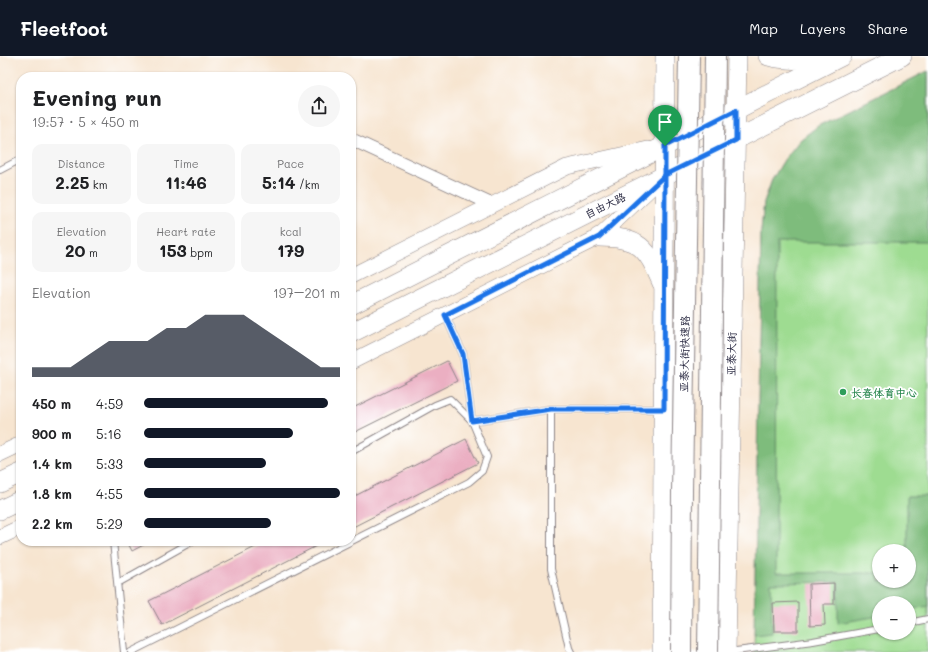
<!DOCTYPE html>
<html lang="en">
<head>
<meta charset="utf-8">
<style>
	body { margin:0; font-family:Mali,"LXGW WenKai TC",sans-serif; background:#f6f6f6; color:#202124; height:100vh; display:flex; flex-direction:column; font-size:15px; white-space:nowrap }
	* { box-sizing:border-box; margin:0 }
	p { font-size:13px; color:#757577 }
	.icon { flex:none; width:22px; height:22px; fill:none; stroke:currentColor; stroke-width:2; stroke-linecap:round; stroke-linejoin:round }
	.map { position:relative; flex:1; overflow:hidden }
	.side { position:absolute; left:16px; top:16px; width:340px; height:474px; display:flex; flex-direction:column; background:#fff; border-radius:16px; box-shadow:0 1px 3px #0004 }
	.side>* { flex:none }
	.tools { position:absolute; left:872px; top:488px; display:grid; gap:8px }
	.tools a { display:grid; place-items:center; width:44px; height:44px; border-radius:50%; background:#fff; box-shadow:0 1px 3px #0004; font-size:20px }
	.pin { position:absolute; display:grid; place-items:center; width:34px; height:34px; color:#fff; margin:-41px -17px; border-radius:50% 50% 50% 0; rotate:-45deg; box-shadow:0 0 4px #0007 }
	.pin .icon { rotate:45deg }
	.round { display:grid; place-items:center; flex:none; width:42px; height:42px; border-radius:21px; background:#f6f6f6 }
	.headline { display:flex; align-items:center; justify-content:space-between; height:68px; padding:0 16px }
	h1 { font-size:22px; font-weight:800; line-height:30px }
	.figures { display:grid; grid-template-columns:repeat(3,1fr); gap:6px; height:68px; padding:4px 16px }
	.figures div { display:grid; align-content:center; border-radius:10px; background:#f6f6f6; text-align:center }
	.figures b { font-size:17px; font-weight:800 }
	.figures small { font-size:11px; font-weight:400 }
	.figures p { font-size:11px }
	.chart { height:112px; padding:8px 16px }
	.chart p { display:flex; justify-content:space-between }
	.chart svg { width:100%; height:72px; margin-top:4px; fill:#111827; opacity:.7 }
	ul { padding:0 16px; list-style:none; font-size:13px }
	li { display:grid; grid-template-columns:64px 48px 1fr; align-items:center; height:30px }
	li i { height:10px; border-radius:5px; background:#111827 }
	header { display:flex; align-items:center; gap:24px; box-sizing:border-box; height:56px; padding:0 20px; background:#111827; color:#fff }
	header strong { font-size:19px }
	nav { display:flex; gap:22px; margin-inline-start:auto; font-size:14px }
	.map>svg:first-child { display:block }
	.green { fill:#9edc91; stroke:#607f66; fill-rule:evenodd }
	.forest { fill:#7ebc7b; stroke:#506f5b }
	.building { fill:#ebafc2 }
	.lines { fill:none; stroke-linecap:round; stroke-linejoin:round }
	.service-casing { stroke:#8c8486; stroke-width:8 }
	.minor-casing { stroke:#8c8486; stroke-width:14 }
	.tertiary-casing { stroke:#8c8486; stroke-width:16 }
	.primary-casing { stroke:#8c8486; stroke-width:20 }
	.service { stroke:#fff; stroke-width:6 }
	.minor { stroke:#fff; stroke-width:12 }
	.tertiary { stroke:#fff; stroke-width:15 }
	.primary { stroke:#fff; stroke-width:19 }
	.trunk-bridge-casing { stroke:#8c8486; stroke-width:22; stroke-linecap:butt }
	.trunk-bridge { stroke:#fff; stroke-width:20 }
	.route-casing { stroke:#fff; stroke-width:8 }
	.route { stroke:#1a73e8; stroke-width:5 }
	.leisure-dot { fill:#2e9e5b; stroke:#fff; stroke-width:1.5 }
	.labels { text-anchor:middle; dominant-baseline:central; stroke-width:3.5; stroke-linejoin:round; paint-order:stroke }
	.street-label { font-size:11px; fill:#22223b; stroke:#fff }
	.leisure-label { font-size:11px; font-weight:bold; fill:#27864d; stroke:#fff; text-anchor:start }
</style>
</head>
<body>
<header>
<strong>Fleetfoot</strong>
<nav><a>Map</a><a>Layers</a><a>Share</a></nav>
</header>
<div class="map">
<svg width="928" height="596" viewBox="0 0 928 596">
	<rect width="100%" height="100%" fill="#fff"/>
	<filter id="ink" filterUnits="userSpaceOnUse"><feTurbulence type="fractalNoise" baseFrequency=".025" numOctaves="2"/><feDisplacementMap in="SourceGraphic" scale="8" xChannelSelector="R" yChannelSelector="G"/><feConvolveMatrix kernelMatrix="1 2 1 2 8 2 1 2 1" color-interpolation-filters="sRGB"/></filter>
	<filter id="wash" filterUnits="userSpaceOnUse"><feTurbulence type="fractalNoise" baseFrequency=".012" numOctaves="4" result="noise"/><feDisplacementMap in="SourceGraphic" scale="16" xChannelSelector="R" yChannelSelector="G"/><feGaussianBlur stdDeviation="0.9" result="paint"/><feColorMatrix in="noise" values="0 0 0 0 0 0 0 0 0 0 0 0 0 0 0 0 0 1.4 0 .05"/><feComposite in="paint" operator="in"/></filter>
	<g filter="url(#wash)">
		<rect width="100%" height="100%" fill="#f7e5d0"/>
		<path class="green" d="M928 15V596H754L761 176 764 146 772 124 784 104 800 84 818 70ZM879 495H909V525H879ZM879 547H909V577H879Z"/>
		<path class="forest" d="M928 15V186H777L776 517H879V525H909V495H907V440H928V550L909 554V547H879V560L838 567V526L771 527 772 577 754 579 761 176 764 146 772 124 784 104 800 84 818 70Z"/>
		<g id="blocks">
			<g class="building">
				<path d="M447 305 457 325 351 378V353Z"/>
				<path d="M466 383 478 407 351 472V442Z"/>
				<path d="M127 485H151L132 495Z"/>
				<path d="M267 485H326L162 569 149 545Z"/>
				<path d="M834 527V548H824L825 569 810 570 809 528Z"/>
				<path d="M798 546V575H774L773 547Z"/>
			</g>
		</g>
	</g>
	<g filter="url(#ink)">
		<use href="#blocks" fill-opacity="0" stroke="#8c8486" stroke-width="1"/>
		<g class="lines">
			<defs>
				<g id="service">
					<path d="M0 114 21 103"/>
					<path d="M445 259 463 298 472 365 551 353H660"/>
					<path d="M551 353V513L569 592 571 596"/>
					<path d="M113 485 124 596"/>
					<path d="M118 527 193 485"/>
					<path d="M909 567 928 563"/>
					<path d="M131 596 469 426 482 415 487 401 472 365 450 343 435 349 351 396"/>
					<path d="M728 596 813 585 879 573"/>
				</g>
				<path id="minor" d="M351 83 493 149"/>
				<g id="tertiary">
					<path d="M351 220 567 111 648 93"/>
					<path d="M351 306 599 181 655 128"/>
					<path d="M0 398 21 388"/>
					<path d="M0 481 21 471"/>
				</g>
				<g id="primary">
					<path d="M768 0C785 5 804 4 822 0"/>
					<path d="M599 181C640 181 647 192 662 227"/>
					<path d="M351 249 842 0"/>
					<path d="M351 277 902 0"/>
					<path d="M0 427 21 417"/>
					<path d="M0 454 21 444"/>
					<path d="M662 596 665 0"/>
					<path d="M726 596 737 0"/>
				</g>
			</defs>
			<use href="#service" class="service-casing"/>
			<use href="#minor" class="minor-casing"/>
			<use href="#tertiary" class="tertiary-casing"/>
			<use href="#primary" class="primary-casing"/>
			<use href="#service" class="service"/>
			<use href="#minor" class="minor"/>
			<use href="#tertiary" class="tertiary"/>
			<use href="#primary" class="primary"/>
			<defs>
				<g id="trunk-bridge">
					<path d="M681 596 682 435 689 0"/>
					<path d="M708 596 715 0"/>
				</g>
			</defs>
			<use href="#trunk-bridge" class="trunk-bridge-casing"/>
			<use href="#trunk-bridge" class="trunk-bridge"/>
		</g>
	</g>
	<g class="lines" filter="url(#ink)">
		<defs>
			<path id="route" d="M665 90V119L599 181 445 259 463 298 472 365 551 353H664L665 119 736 84V54L665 90"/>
		</defs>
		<use href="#route" class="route-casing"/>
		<use href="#route" class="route"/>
	</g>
	<circle class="leisure-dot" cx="843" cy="336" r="4"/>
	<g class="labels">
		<g class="street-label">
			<text transform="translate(605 149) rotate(-26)">自由大路</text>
			<text transform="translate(684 298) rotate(-89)">亚泰大街快速路</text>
			<text transform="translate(731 298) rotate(-89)">亚泰大街</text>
		</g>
		<g class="leisure-label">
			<text x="851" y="336">长春体育中心</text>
		</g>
	</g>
</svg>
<div class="tools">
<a>+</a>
<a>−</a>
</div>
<div class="pin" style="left:665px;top:90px;background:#1e9e55"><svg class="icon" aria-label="arrive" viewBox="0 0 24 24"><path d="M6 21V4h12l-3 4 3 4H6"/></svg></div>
<section class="side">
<div class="headline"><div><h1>Evening run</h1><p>19:57 · 5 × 450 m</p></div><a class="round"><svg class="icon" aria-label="share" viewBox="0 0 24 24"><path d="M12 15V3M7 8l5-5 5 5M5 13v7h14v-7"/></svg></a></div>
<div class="figures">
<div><p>Distance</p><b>2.25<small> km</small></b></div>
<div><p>Time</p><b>11:46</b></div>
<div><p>Pace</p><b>5:14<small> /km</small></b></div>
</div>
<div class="figures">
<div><p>Elevation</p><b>20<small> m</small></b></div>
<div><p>Heart rate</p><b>153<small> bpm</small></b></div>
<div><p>kcal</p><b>179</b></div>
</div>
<div class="chart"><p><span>Elevation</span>197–201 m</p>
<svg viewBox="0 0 160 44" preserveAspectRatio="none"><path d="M0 44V38L10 38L20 38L30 30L40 22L50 22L60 22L70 14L80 14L90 6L100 6L110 6L120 14L130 22L140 30L150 38L160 38V44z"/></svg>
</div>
<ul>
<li><b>450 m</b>4:59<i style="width:94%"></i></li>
<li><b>900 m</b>5:16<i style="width:76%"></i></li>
<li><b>1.4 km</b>5:33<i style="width:62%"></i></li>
<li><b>1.8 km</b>4:55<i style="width:100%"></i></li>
<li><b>2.2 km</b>5:29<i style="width:65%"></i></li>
</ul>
</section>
</div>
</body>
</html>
